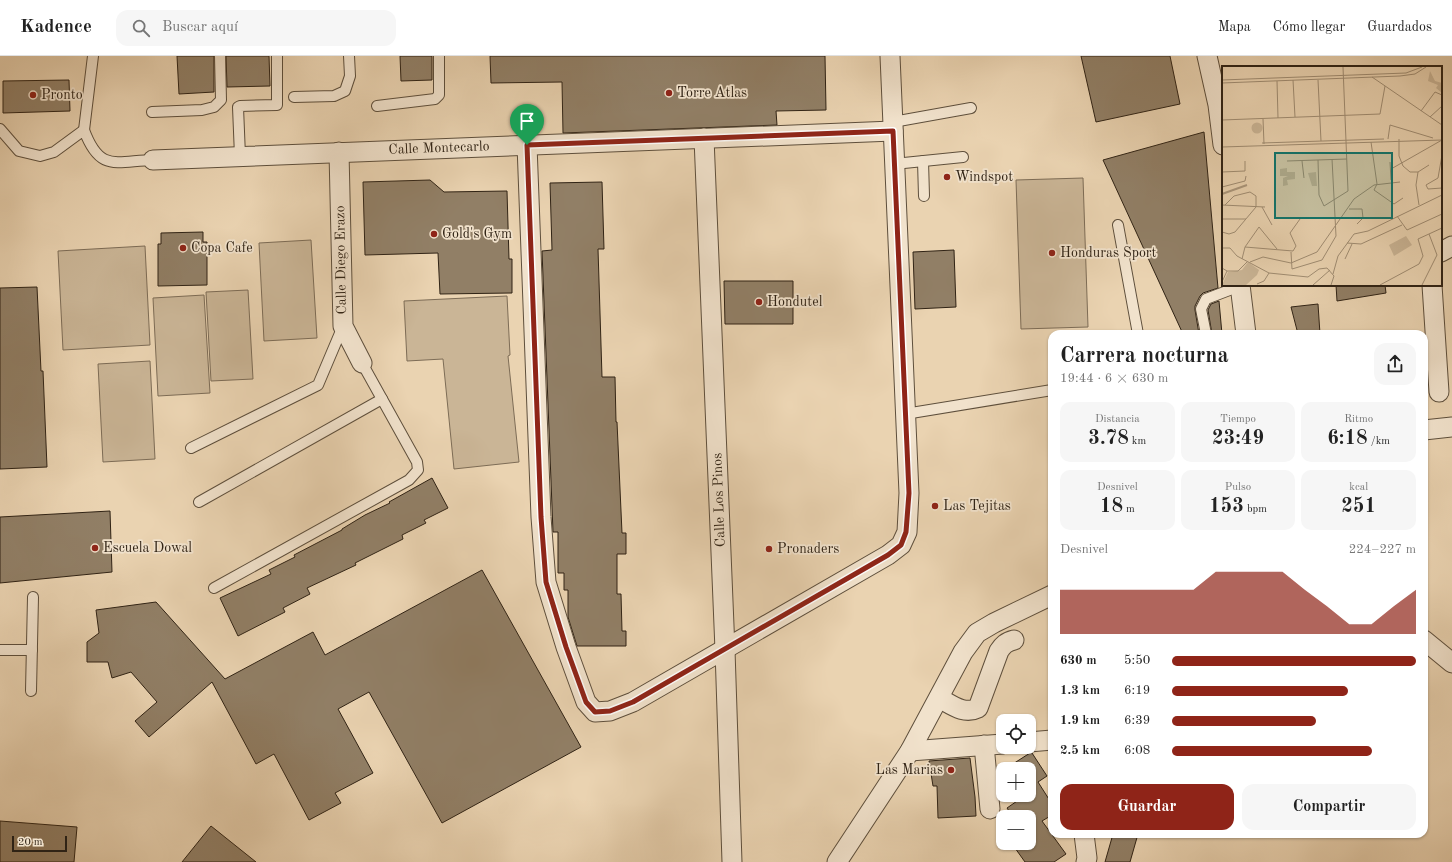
<!DOCTYPE html>
<html lang="es">
<head>
<meta charset="utf-8">
<style>
	body { margin:0; font-family:"Old Standard TT",serif; background:#f6f6f6; color:#222; height:100vh; display:flex; flex-direction:column; font-size:15px; white-space:nowrap }
	* { box-sizing:border-box; margin:0 }
	p { font-size:13px; color:#767676 }
	.icon { flex:none; width:22px; height:22px; fill:none; stroke:currentColor; stroke-width:2; stroke-linecap:round; stroke-linejoin:round }
	.map { position:relative; flex:1; overflow:hidden }
	.sheet { position:absolute; left:1048px; top:274px; width:380px; height:508px; display:flex; flex-direction:column; background:#fff; border-radius:12px; box-shadow:0 1px 3px #0004 }
	.sheet>* { flex:none }
	.controls { position:absolute; left:996px; top:658px; display:grid; gap:8px }
	.controls a { display:grid; place-items:center; width:40px; height:40px; border-radius:8px; background:#fff; box-shadow:0 1px 3px #0004; font-size:20px }
	.scale { position:absolute; left:12px; bottom:10px; width:55px; box-sizing:border-box; padding-left:4px; border:2px solid #302315; border-top:0; font-size:11px; line-height:14px; white-space:nowrap; color:#302315; -webkit-text-stroke:3px #f1e2cc; paint-order:stroke }
	.pin { position:absolute; display:grid; place-items:center; width:34px; height:34px; color:#fff; margin:-41px -17px; border-radius:50% 50% 50% 0; rotate:-45deg; box-shadow:0 0 4px #0007 }
	.pin .icon { rotate:45deg }
	.round { display:grid; place-items:center; flex:none; width:42px; height:42px; border-radius:12px; background:#f6f6f6 }
	.head { display:flex; align-items:center; justify-content:space-between; height:68px; padding:0 12px }
	h1 { font-size:22px; font-weight:700; line-height:30px }
	.stats { display:grid; grid-template-columns:repeat(3,1fr); gap:6px; height:68px; padding:4px 12px }
	.stats div { display:grid; align-content:center; border-radius:10px; background:#f6f6f6; text-align:center }
	.stats b { font-size:20px; font-weight:700 }
	.stats small { font-size:11px; font-weight:400 }
	.stats p { font-size:11px }
	.chart { height:112px; padding:8px 12px }
	.chart p { display:flex; justify-content:space-between }
	.chart svg { width:100%; height:72px; margin-top:4px; fill:#8f2418; opacity:.7 }
	.action { display:flex; gap:8px; margin-top:auto; padding:8px 12px }
	.action a { flex:1; height:46px; border-radius:12px; background:#8f2418; color:#fff; font-size:16px; font-weight:700; line-height:46px; text-align:center }
	.action a+a { background:#f6f6f6; color:#222 }
	ul { padding:0 12px; list-style:none; font-size:13px }
	li { display:grid; grid-template-columns:64px 48px 1fr; align-items:center; height:30px }
	li i { height:10px; border-radius:5px; background:#8f2418 }
	header { display:flex; align-items:center; gap:24px; box-sizing:border-box; height:56px; padding:0 20px; background:#fff; border-bottom:1px solid #e0e0e0 }
	header strong { font-size:19px }
	nav { display:flex; gap:22px; margin-inline-start:auto; font-size:14px }
	.search { width:280px; height:36px; background:#f6f6f6; display:flex; align-items:center; gap:10px; box-sizing:border-box; padding:0 14px; border-radius:12px; color:#767676; font-size:15px }
	.map>svg:first-child { display:block }
	.green { fill:#cab596; stroke:#7d6c56 }
	.building { fill:#917f66; stroke:#302315 }
	.lines { fill:none; stroke-linecap:round; stroke-linejoin:round }
	.service-casing { stroke:#5e4f3c; stroke-width:12 }
	.minor-casing { stroke:#5e4f3c; stroke-width:21 }
	.service { stroke:#f1e2cc; stroke-width:10 }
	.minor { stroke:#f1e2cc; stroke-width:19 }
	.route-casing { stroke:#fff; stroke-width:8 }
	.route { stroke:#8f2418; stroke-width:5 }
	.poi-dot { fill:#8f2418; stroke:#f1e2cc; stroke-width:1.5 }
	.labels { text-anchor:middle; dominant-baseline:central; stroke-width:3.5; stroke-linejoin:round; paint-order:stroke }
	.poi-label { font-size:14px; fill:#302315; stroke:#f1e2cc; text-anchor:start }
	.street-label { font-size:14px; fill:#302315; stroke:#f1e2cc }
	.inset-river { fill:none; stroke:#ab977c; stroke-width:2 }
	.inset-road { fill:none; stroke:#a08d73; stroke-width:1 }
	.view { fill:#0f766e; fill-opacity:0.15; stroke:#0f766e; stroke-width:2 }
	.inset-edge { fill:none; stroke:#302315; stroke-width:2 }
</style>
</head>
<body>
<header>
<strong>Kadence</strong>
<div class="search"><svg class="icon" aria-label="search" viewBox="0 0 24 24"><circle cx="10" cy="10" r="6"/><path d="M15 15l6 6"/></svg>Buscar aquí</div>
<nav><a>Mapa</a><a>Cómo llegar</a><a>Guardados</a></nav>
</header>
<div class="map">
<svg width="1452" height="806" viewBox="0 0 1452 806">
	<rect width="100%" height="100%" fill="#ead3b1"/>
	<filter id="stains"><feTurbulence type="fractalNoise" baseFrequency=".005" numOctaves="4"/><feColorMatrix values="0 0 0 0 .2 0 0 0 0 .09 0 0 0 0 .02 0 0 0 .5 -.17"/></filter>
	<radialGradient id="worn" r=".72"><stop offset=".6" stop-color="#630" stop-opacity="0"/><stop offset="1" stop-color="#630" stop-opacity=".3"/></radialGradient>
	<g class="green">
		<path d="M1083 122 1088 271 1021 273 1016 124Z"/>
		<path d="M311 184 317 282 264 285 259 187Z"/>
		<path d="M145 190 150 289 63 294 58 195Z"/>
		<path d="M248 234 253 323 211 325 206 236Z"/>
		<path d="M204 239 210 337 158 340 153 242Z"/>
		<path d="M507 240 510 299 508 300 519 406 454 413 443 303 407 305 404 245Z"/>
		<path d="M150 305 155 403 103 406 98 308Z"/>
	</g>
	<g class="building">
		<path d="M177 0H214V36L179 38Z"/>
		<path d="M226 0H269L270 30 227 31Z"/>
		<path d="M400 0H432V24L401 25Z"/>
		<path d="M490 0H825L826 54 776 55 777 69 563 77 562 26 491 27Z"/>
		<path d="M1081 0H1170L1180 48 1096 66Z"/>
		<path d="M69 24 70 55 3 57V25Z"/>
		<path d="M1204 76 1218 232 1203 237 1200 240 1195 250V254L1199 278H1183L1103 104Z"/>
		<path d="M430 124 444 136 507 135 509 203H512V237L440 238 438 197 365 199 363 126Z"/>
		<path d="M602 126 604 193H598L602 321H615L616 366H617L622 477H626V498H617V538H621L622 575H626V590H577L568 561V534H564V517H558V476H553L542 195 552 194 550 127Z"/>
		<path d="M203 176V186H207V229L158 230V188H161V177Z"/>
		<path d="M954 194 956 251 915 253 913 196Z"/>
		<path d="M724 225H793V268H725Z"/>
		<path d="M1336 229H1385L1386 237 1337 245Z"/>
		<path d="M37 231 41 315H43L47 411 0 413V232Z"/>
		<path d="M1219 245 1222 278H1212L1208 254 1211 248Z"/>
		<path d="M1318 248 1320 278H1298L1291 251Z"/>
		<path d="M432 422 448 452 424 464 426 467 402 479 403 483 355 507 356 509 307 532 310 538 283 552 285 556 238 580 220 542 271 518 269 514 295 501 294 499 342 474V473L365 459 390 447 389 446Z"/>
		<path d="M110 455 112 516 0 527V461Z"/>
		<path d="M482 514 581 691 442 767 369 636 338 653 373 717 335 737 341 747 309 764 274 698 256 708 212 626 149 681 135 665 157 646 131 616 112 622 108 606H87V586L99 577 96 554 156 546 225 623 313 576 325 599Z"/>
		<path d="M1030 697H1032L1047 720 1038 726 1052 748V759L1042 765 1066 798 1054 806H1025L1015 792 1023 787H1029V761H1013L1007 752 1020 743 1018 739H1029V713H1005Z"/>
		<path d="M970 702 975 741 976 760 938 762 937 730H933L929 705Z"/>
		<path d="M0 765 77 771 74 806H0Z"/>
		<path d="M211 770 256 806H182Z"/>
		<path d="M1113 778H1138L1130 806H1105Z"/>
	</g>
	<g class="lines">
		<defs>
			<g id="service">
				<path d="M294 41 334 40 345 35 350 20 349 0"/>
				<path d="M377 50 435 43 439 39V0"/>
				<path d="M152 56 202 54 214 51 221 44 220 0"/>
				<path d="M893 66 971 52"/>
				<path d="M0 73 19 95 40 100 54 96 84 74C100 117 116 105 153 104"/>
				<path d="M84 74 93 0"/>
				<path d="M240 100 238 51 240 50 277 49V0"/>
				<path d="M923 105 924 140"/>
				<path d="M894 108 963 101"/>
				<path d="M1118 169 1138 278"/>
				<path d="M1206 278 1201 253 1206 243 1240 230"/>
				<path d="M905 358 1052 334"/>
				<path d="M191 392 318 329 343 270"/>
				<path d="M199 446 382 343"/>
				<path d="M214 532 409 424 418 414 417 406 362 307"/>
				<path d="M0 594H32"/>
				<path d="M31 635 33 541"/>
			</g>
			<g id="minor">
				<path d="M1207 0 1218 49 1223 89"/>
				<path d="M704 82 725 594 732 806"/>
				<path d="M527 89 541 461 546 526 566 591 586 646 595 656 610 655 633 646 888 499 901 489 907 476 909 437 890 0"/>
				<path d="M339 96 343 270 362 307"/>
				<path d="M153 104 893 75"/>
				<path d="M1441 196 1452 190"/>
				<path d="M1240 229 1246 278"/>
				<path d="M1432 229 1439 336"/>
				<path d="M1424 374 1452 371"/>
				<path d="M1424 584 1452 607"/>
				<path d="M939 642C952 649 964 659 978 652L999 595C1003 589 1006 586 1014 584"/>
				<path d="M1029 686 1052 684"/>
				<path d="M984 689 990 753"/>
				<path d="M910 695 1003 688"/>
				<path d="M1084 778 1087 802 1086 806"/>
				<path d="M837 806 910 695 963 596 977 577 994 567 1052 539"/>
			</g>
		</defs>
		<use href="#service" class="service-casing"/>
		<use href="#minor" class="minor-casing"/>
		<use href="#service" class="service"/>
		<use href="#minor" class="minor"/>
	</g>
	<g class="lines">
		<defs>
			<path id="route" d="M893 75 909 437 906 476 901 489 888 499 633 646 610 655 595 656 586 646 566 591 546 526 541 461 527 89Z"/>
		</defs>
		<use href="#route" class="route-casing"/>
		<use href="#route" class="route"/>
	</g>
	<g class="poi-dot">
		<circle cx="669" cy="37" r="4"/>
		<circle cx="33" cy="39" r="4"/>
		<circle cx="947" cy="121" r="4"/>
		<circle cx="434" cy="178" r="4"/>
		<circle cx="183" cy="192" r="4"/>
		<circle cx="1052" cy="197" r="4"/>
		<circle cx="759" cy="246" r="4"/>
		<circle cx="935" cy="450" r="4"/>
		<circle cx="95" cy="492" r="4"/>
		<circle cx="769" cy="493" r="4"/>
		<circle cx="951" cy="714" r="4"/>
	</g>
	<g class="labels">
		<g class="poi-label">
			<text x="677" y="37">Torre Atlas</text>
			<text x="41" y="39">Pronto</text>
			<text x="955" y="121">Windspot</text>
			<text x="442" y="178">Gold's Gym</text>
			<text x="191" y="192">Copa Cafe</text>
			<text x="1060" y="197">Honduras Sport</text>
			<text x="767" y="246">Hondutel</text>
			<text x="943" y="450">Las Tejitas</text>
			<text x="103" y="492">Escuela Dowal</text>
			<text x="777" y="493">Pronaders</text>
			<text x="943" y="714" text-anchor="end">Las Marias</text>
		</g>
		<g class="street-label">
			<text transform="translate(439 92) rotate(-2)">Calle Montecarlo</text>
			<text transform="translate(341 204) rotate(-91)">Calle Diego Erazo</text>
			<text transform="translate(719 444) rotate(-92)">Calle Los Pinos</text>
		</g>
	</g>
	<g transform="translate(1222 10)">
		<rect width="220" height="220" fill="#ead3b1"/>
		<path d="M208 5 213 15 220 17V27L214 22 216 19 206 15ZM29.5 62a5.5 5.5 0 1 1 11 0a5.5 5.5 0 1 1-11 0ZM65 102V106H73V113L65 114 66 119 61 120V112L66 110H58V103ZM94 106 95 120H90L86 107ZM184 170 190 179 172 190 167 179ZM26 196 37 204 35 209 24 219H0L6 206 20 204Z" fill="#cab596"/>
		<path class="inset-river" d="M0 128 25 119"/>
		<path class="inset-road" d="M150 11 220 59M0 14 184 7 200 1M71 14 73 51M96 14 99 75M55 15 56 52M0 17 178 10 193 8 204 1M199 45 213 26 220 29M208 51 220 40M41 53 42 78M0 54 158 48 163 20M166 73 168 59 211 72M177 73V90L181 100 188 106H196L194 119 197 139M149 76 155 118 152 124 172 138 181 132M40 77 162 73M0 81 220 74M220 89 216 112 204 119 206 123 220 122M96 94 97 129 102 140 126 125 121 1M65 95 125 93M80 95 82 112M168 96 169 114M169 103 220 74M0 106 23 105V95M196 106 207 99M0 121 23 115 24 110M0 139 43 141M40 141 50 159M127 143H140L141 152 135 158M175 150 185 164 220 148M0 153H24M0 166 7 168 13 166 34 141V130L28 126 12 130 3 139M125 177 139 178 180 159M23 181 71 185 74 180 68 167 78 153M0 182H8L15 190 47 207 86 211 97 203 105 202 112 210 109 219M69 186 70 203 100 194 114 170 110 93M20 193 23 181 37 161 55 183M123 193 130 178M28 196 41 191 69 197 95 186 132 133 152 119 178 116M0 202 5 205H16L25 196M111 208 116 190 132 168 146 165 220 129M0 216 5 205M35 218 42 215 47 207M91 219 108 204M158 219 197 198 201 190 196 173 220 162M200 219 215 189 207 168"/>
		<path class="view" d="M53 87H170V152H53Z"/>
		<rect width="220" height="220" class="inset-edge"/>
	</g>
	<rect width="100%" height="100%" filter="url(#stains)"/>
	<rect width="100%" height="100%" fill="url(#worn)"/>
</svg>
<div class="controls">
<a><svg class="icon" aria-label="locate" viewBox="0 0 24 24"><circle cx="12" cy="12" r="6"/><path d="M12 2v4M12 18v4M2 12h4M18 12h4"/></svg></a>
<a>+</a>
<a>−</a>
</div>
<div class="scale">20 m</div>
<div class="pin" style="left:527px;top:89px;background:#1e9e55"><svg class="icon" aria-label="arrive" viewBox="0 0 24 24"><path d="M6 21V4h12l-3 4 3 4H6"/></svg></div>
<section class="sheet">
<div class="head"><div><h1>Carrera nocturna</h1><p>19:44 · 6 × 630 m</p></div><a class="round"><svg class="icon" aria-label="share" viewBox="0 0 24 24"><path d="M12 15V3M7 8l5-5 5 5M5 13v7h14v-7"/></svg></a></div>
<div class="stats">
<div><p>Distancia</p><b>3.78<small> km</small></b></div>
<div><p>Tiempo</p><b>23:49</b></div>
<div><p>Ritmo</p><b>6:18<small> /km</small></b></div>
</div>
<div class="stats">
<div><p>Desnivel</p><b>18<small> m</small></b></div>
<div><p>Pulso</p><b>153<small> bpm</small></b></div>
<div><p>kcal</p><b>251</b></div>
</div>
<div class="chart"><p><span>Desnivel</span>224–227 m</p>
<svg viewBox="0 0 160 44" preserveAspectRatio="none"><path d="M0 44V17L10 17L20 17L30 17L40 17L50 17L60 17L70 6L80 6L90 6L100 6L110 17L120 27L130 38L140 38L150 27L160 17V44z"/></svg>
</div>
<ul>
<li><b>630 m</b>5:50<i style="width:100%"></i></li>
<li><b>1.3 km</b>6:19<i style="width:72%"></i></li>
<li><b>1.9 km</b>6:39<i style="width:59%"></i></li>
<li><b>2.5 km</b>6:08<i style="width:82%"></i></li>
</ul>
<div class="action"><a>Guardar</a><a>Compartir</a></div>
</section>
</div>
</body>
</html>
